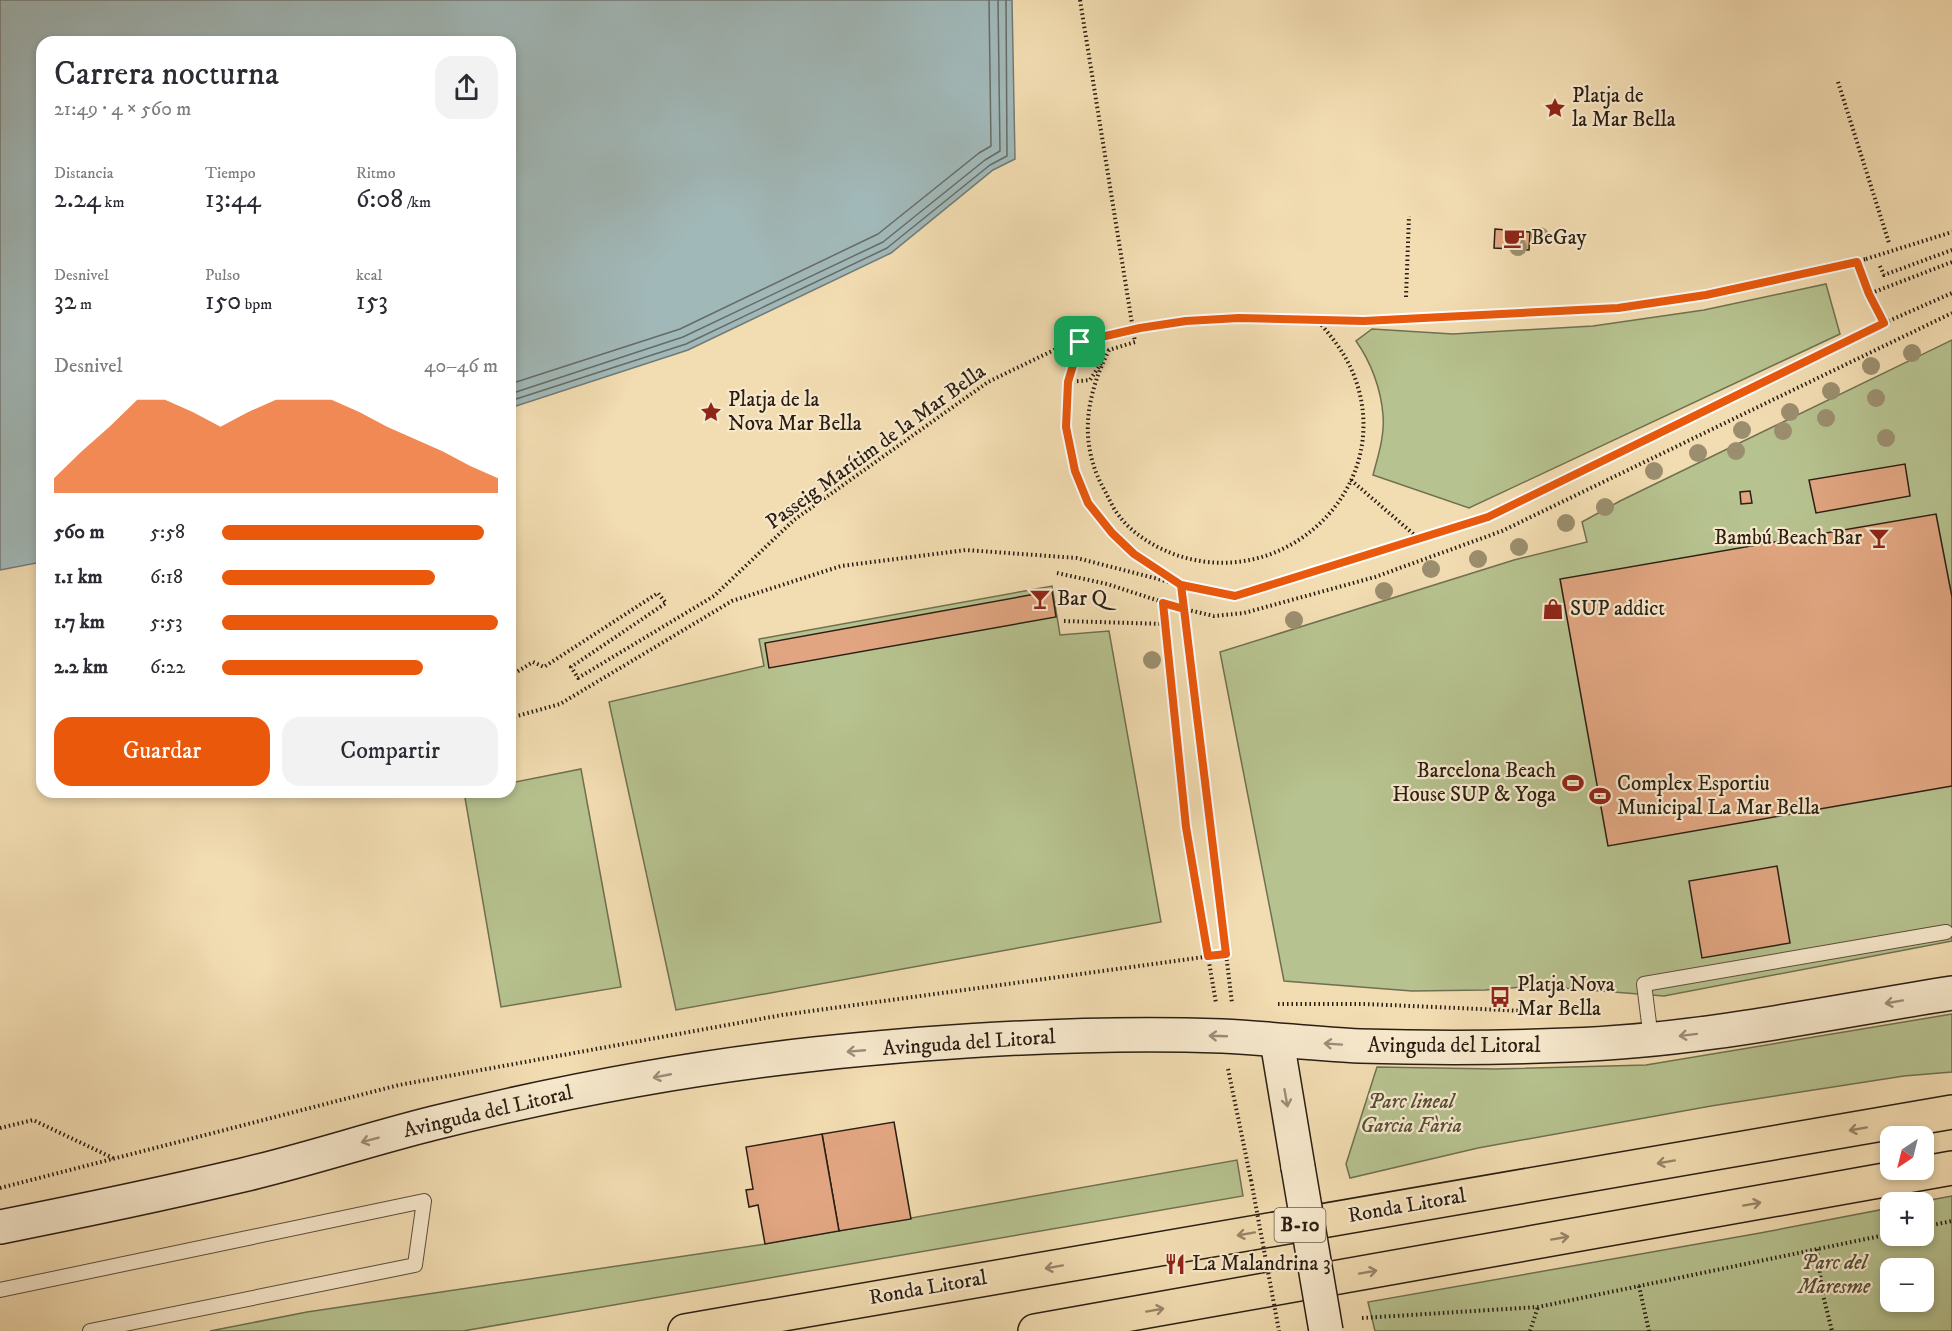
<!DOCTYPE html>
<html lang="es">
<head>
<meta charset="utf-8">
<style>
	body { margin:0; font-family:"IM FELL DW Pica",serif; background:#f2f2f3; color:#2b2b33; height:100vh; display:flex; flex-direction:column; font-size:22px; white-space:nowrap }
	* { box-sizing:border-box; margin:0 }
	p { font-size:20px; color:#7c7c81 }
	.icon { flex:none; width:33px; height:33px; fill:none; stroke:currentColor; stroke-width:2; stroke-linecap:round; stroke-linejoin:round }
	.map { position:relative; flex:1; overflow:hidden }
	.side { position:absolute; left:36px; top:36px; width:480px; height:762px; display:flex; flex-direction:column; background:#fff; border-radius:18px; box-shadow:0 3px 9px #0003 }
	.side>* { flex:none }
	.needle { width:39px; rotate:215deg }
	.fabs { position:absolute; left:1880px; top:1126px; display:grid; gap:12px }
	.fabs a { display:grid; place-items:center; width:54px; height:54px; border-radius:12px; background:#fff; box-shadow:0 3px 9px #0003; font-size:30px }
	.pin { position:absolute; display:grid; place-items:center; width:51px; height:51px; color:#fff; margin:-26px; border-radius:12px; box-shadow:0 3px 9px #0006 }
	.round { display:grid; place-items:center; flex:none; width:63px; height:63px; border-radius:18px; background:#f2f2f3 }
	.summary { display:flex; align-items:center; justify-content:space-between; height:102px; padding:0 18px }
	h1 { font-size:33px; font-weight:600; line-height:45px }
	.metrics { display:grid; grid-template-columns:repeat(3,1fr); gap:9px; height:102px; padding:6px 18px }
	.metrics div { display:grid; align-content:center }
	.metrics b { font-size:26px; font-weight:600 }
	.metrics small { font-size:16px; font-weight:400 }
	.metrics p { font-size:16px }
	.chart { height:168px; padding:12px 18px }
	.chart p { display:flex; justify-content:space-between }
	.chart svg { width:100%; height:108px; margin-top:6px; fill:#ea580c; opacity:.7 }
	.button { display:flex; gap:12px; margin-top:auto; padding:12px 18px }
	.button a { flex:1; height:69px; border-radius:18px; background:#ea580c; color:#fff; font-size:24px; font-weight:600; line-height:69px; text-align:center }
	.button a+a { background:#f2f2f3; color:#2b2b33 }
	ul { padding:0 18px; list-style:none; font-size:20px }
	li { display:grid; grid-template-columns:96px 72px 1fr; align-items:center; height:45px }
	li i { height:15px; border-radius:8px; background:#ea580c }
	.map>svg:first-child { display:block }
	.green { fill:#b6c28f; stroke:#707051; stroke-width:1.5; fill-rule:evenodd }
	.water { fill:#a1b8b8; stroke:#717a76; stroke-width:1.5 }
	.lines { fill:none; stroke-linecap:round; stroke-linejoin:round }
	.shore { stroke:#666b66; stroke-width:1.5 }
	.building { fill:#e1a681; stroke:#2a1e13; stroke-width:1.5 }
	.lane-casing { stroke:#5c4e3a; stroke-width:16 }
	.secondary-casing { stroke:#2a1e13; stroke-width:36 }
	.highway-casing { stroke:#2a1e13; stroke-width:36 }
	.path { stroke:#2a1e13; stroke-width:4; stroke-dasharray:1.5 3; stroke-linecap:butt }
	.lane { stroke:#f7e8cc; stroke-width:14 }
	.secondary { stroke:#f7e8cc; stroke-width:33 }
	.highway { stroke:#f2dcb1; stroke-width:33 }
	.secondary-bridge-casing { stroke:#2a1e13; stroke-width:36; stroke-linecap:butt }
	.path-bridge { stroke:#2a1e13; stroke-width:4; stroke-dasharray:1.5 3; stroke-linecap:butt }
	.secondary-bridge { stroke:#f7e8cc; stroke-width:33 }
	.tree { fill:#9b8e6e }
	.oneway { stroke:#9b8d79 }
	.oneway2 { stroke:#98866a }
	.route-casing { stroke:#fff; stroke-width:12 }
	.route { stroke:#ea580c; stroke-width:8 }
	.labels { text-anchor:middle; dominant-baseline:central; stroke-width:4.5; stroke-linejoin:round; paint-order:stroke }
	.shield { fill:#f7e8cc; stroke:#685b4a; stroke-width:1.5 }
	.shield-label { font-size:20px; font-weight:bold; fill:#2a1e13 }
	.poi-label { font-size:21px; fill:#2a1e13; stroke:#f7e8cc; text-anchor:start }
	.street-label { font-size:21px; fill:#2a1e13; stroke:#f7e8cc }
	.park-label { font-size:21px; font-style:italic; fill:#544f38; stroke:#f7e8cc }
</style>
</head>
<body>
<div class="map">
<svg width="1952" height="1331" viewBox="0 0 1952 1331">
	<rect width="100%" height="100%" fill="#f2dcb1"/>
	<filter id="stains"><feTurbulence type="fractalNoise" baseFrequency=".00333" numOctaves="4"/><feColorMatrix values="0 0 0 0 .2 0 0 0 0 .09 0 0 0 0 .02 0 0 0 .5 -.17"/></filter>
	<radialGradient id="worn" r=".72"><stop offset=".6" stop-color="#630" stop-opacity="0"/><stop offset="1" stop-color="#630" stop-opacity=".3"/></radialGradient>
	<g class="green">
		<path d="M1826 284 1840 334 1469 508 1373 475C1378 456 1385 435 1383 415 1381 389 1371 362 1356 341L1372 329 1453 334 1593 326 1704 310Z"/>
		<path d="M1952 340V941L1664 996 1536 986 1485 990 1412 991 1284 981 1220 652 1514 560 1587 542 1582 522 1620 501Z"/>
		<path d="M1052 586 1060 635 1109 631 1161 922 676 1010 609 702 764 666 759 639Z"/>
		<path d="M581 769 621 987 501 1007 464 792H510V783Z"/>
		<path d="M1952 1014V1072L1904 1076 1711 1106 1478 1148 1350 1178 1346 1164 1377 1067 1495 1069 1646 1065Z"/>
		<path d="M1237 1160 1243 1196 463 1331H210L307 1312 765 1244Z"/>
		<path d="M1952 1196V1331H1375L1368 1302 1760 1233 1890 1208V1236H1923V1203H1914ZM1890 1269H1923V1302H1890Z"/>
	</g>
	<path class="water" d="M0 0H1012L1015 159 993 170 891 253 688 350 510 408V42H42V562L0 570Z"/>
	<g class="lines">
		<g class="shore">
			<path d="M510 384 680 329 878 234 979 153 991 146 989 0"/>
			<path d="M510 394 683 337 883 242 985 160 1000 151 998 0"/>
			<path d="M510 401 686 344 887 248 990 165 1007 156 1006 0"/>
		</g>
	</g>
	<g class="building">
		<path d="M1495 229 1530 232 1529 250 1494 248Z"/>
		<path d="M1905 464 1910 496 1816 513 1809 480Z"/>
		<path d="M1750 491 1752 503 1741 504 1740 492Z"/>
		<path d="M1936 514 1952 597V786L1608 846 1560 579Z"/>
		<path d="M1052 591 1056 617 769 668 765 643Z"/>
		<path d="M1777 866 1790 943 1702 958 1689 881Z"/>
		<path d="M894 1122 911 1219 839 1231 822 1134Z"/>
		<path d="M822 1134 839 1231 765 1244 758 1205 749 1207 746 1190 753 1189 746 1147Z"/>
	</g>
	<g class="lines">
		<defs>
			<g id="lane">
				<path d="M1651 1039 1644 984 1946 932"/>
				<path d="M0 1290 424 1201 415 1265 90 1331"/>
			</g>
			<g id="secondary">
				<path d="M1277 1041 1298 1167"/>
				<path d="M0 1227C81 1211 162 1194 243 1175 307 1160 370 1139 434 1123 559 1092 687 1068 815 1054 950 1040 1086 1031 1222 1036 1268 1038 1314 1044 1360 1046 1429 1048 1499 1048 1569 1045 1698 1041 1825 1013 1952 993"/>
			</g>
			<g id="highway">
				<path d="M685 1331 1952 1112"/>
				<path d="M1035 1331 1952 1168"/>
			</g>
		</defs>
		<use href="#lane" class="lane-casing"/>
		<use href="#secondary" class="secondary-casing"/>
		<use href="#highway" class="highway-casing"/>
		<g class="path">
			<path d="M1080 0 1135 342 1109 350C1085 398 1078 445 1106 493 1110 501 1114 510 1120 517 1132 533 1153 546 1171 553 1281 596 1396 490 1355 378 1347 356 1333 338 1318 321"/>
			<path d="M1838 82 1889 243"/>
			<path d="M1857 262 1869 294 1952 262"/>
			<path d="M1880 266 1884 275 1952 250"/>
			<path d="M1869 294 1884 323"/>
			<path d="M1406 297 1409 216"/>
			<path d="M1284 319 1364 321 1618 308 1706 295 1866 259"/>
			<path d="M1080 342 1068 382 1066 427 1075 471 1087 503 1112 533 1134 553 1181 585 1235 596 1488 517 1884 323 1952 293"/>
			<path d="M1068 382 1090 380 1102 362"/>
			<path d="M1351 480 1418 538"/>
			<path d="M1057 573 1107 584 1184 609 1214 616 1244 613 1375 577 1502 531 1952 313"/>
			<path d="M1163 603 1186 827 1216 1003"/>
			<path d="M1064 621 1165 624"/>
			<path d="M510 676 533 662 544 667 658 593 666 603 571 667 578 678 714 596 794 520 988 382 1054 350 1103 337"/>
			<path d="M510 718 560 704 732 601 841 566 966 550 1077 558 1181 585 1232 1003"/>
			<path d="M1278 1004H1365L1526 1011"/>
			<path d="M1228 1069 1251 1180"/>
			<path d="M0 1128 33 1120 113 1158"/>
			<path d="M0 1188 399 1085 782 1015 1226 954"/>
			<path d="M1923 1227 1952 1221"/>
			<path d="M1817 1249 1822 1291 1832 1331"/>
			<path d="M1639 1286 1649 1331"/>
			<path d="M1362 1318 1538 1307 1890 1234"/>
			<path d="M1530 1331 1538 1307"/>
		</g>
		<use href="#lane" class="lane"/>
		<use href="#secondary" class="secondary"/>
		<use href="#highway" class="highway"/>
		<defs>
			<path id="secondary-bridge" d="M1298 1167 1326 1331"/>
		</defs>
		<use href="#secondary-bridge" class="secondary-bridge-casing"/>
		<g class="path-bridge">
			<path d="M1866 259 1952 232"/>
			<path d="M1103 337C1130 330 1158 323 1186 321 1218 317 1251 319 1284 319"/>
			<path d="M1251 1180 1279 1331"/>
		</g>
		<use href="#secondary-bridge" class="secondary-bridge"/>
	</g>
	<g class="tree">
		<circle cx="1540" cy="236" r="9"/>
		<circle cx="1518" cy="247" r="9"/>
		<circle cx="1912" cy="353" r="9"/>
		<circle cx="1871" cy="366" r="9"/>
		<circle cx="1831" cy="391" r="9"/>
		<circle cx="1876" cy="398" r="9"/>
		<circle cx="1790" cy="412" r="9"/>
		<circle cx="1826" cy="418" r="9"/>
		<circle cx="1742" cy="430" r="9"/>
		<circle cx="1783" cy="431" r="9"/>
		<circle cx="1886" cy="438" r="9"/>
		<circle cx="1736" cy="451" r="9"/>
		<circle cx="1698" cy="453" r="9"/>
		<circle cx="1654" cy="471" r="9"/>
		<circle cx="1605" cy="507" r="9"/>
		<circle cx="1566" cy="523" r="9"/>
		<circle cx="1519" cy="547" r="9"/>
		<circle cx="1478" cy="559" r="9"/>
		<circle cx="1431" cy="569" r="9"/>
		<circle cx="1384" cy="591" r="9"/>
		<circle cx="1294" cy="620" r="9"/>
		<circle cx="1152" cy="660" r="9"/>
	</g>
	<defs><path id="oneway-shaft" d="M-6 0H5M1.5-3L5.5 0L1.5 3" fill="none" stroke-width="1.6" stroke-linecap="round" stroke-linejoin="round" transform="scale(1.5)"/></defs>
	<g class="oneway">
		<use href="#oneway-shaft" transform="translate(1894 1002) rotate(170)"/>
		<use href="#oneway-shaft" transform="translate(1688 1035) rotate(173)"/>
		<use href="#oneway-shaft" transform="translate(1218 1036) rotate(-178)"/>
		<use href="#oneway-shaft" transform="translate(1333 1044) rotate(-176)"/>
		<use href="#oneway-shaft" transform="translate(856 1051) rotate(175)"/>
		<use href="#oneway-shaft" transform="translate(662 1076) rotate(169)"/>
		<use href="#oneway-shaft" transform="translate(1286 1098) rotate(80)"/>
		<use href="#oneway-shaft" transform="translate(370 1140) rotate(165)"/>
	</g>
	<g class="oneway2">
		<use href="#oneway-shaft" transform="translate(1858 1129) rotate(170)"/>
		<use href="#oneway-shaft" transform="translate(1666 1162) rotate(170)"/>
		<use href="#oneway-shaft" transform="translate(1752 1204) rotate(-10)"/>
		<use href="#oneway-shaft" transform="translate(1246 1234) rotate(170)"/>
		<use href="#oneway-shaft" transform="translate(1560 1238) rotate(-10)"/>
		<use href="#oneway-shaft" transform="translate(1054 1267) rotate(170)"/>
		<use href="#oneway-shaft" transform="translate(1368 1272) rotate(-10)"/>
		<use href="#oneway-shaft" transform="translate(1155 1310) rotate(-10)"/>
	</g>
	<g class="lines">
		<defs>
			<path id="route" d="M1080 342 1068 382 1066 427 1075 471 1088 503 1112 533 1134 554 1181 585 1184 609 1226 954 1208 956 1186 827 1163 603 1184 609 1181 585 1235 596 1488 517 1884 323 1869 294 1857 262 1706 295 1618 308 1364 321 1239 318 1186 321 1140 328 1080 342"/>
		</defs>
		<use href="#route" class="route-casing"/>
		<use href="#route" class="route"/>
	</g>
	<defs>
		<symbol id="sight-bare" viewBox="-9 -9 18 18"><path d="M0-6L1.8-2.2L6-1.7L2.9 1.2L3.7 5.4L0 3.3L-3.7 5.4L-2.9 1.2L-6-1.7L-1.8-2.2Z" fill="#8f2418" stroke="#f7e8cc" stroke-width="2.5" paint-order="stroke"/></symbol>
		<symbol id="cafe-bare" viewBox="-9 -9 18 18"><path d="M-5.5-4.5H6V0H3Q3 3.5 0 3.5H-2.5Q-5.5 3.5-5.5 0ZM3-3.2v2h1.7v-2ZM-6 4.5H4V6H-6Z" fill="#8f2418" stroke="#f7e8cc" stroke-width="2.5" paint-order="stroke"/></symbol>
		<symbol id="bar-bare" viewBox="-9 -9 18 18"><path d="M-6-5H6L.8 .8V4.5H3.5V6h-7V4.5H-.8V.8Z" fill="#8f2418" stroke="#f7e8cc" stroke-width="2.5" paint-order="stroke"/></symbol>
		<symbol id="shop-bare" viewBox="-9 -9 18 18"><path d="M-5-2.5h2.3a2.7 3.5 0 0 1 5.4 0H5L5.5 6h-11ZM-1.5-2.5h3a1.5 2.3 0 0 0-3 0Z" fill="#8f2418" stroke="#f7e8cc" stroke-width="2.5" paint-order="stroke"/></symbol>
		<symbol id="stadium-bare" viewBox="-9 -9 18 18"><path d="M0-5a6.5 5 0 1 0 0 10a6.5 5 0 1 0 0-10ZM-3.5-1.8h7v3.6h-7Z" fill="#8f2418" stroke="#f7e8cc" stroke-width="2.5" paint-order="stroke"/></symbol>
		<symbol id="bus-bare" viewBox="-9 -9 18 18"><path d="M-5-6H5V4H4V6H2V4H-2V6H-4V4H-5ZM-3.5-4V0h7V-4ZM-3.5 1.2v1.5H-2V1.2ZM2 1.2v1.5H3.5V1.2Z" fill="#8f2418" stroke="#f7e8cc" stroke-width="2.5" paint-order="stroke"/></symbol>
		<symbol id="restaurant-bare" viewBox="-9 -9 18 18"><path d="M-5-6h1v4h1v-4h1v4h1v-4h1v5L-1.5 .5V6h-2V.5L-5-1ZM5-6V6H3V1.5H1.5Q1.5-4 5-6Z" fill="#8f2418" stroke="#f7e8cc" stroke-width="2.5" paint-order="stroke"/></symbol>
	</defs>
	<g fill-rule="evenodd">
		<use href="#sight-bare" x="1540" y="93" width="30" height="30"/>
		<use href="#cafe-bare" x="1499" y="223" width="30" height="30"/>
		<use href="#sight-bare" x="696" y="397" width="30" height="30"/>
		<use href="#bar-bare" x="1864" y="523" width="30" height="30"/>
		<use href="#bar-bare" x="1025" y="584" width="30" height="30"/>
		<use href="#shop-bare" x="1538" y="594" width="30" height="30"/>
		<use href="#stadium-bare" x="1558" y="768" width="30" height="30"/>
		<use href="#stadium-bare" x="1585" y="781" width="30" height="30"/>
		<use href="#bus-bare" x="1485" y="982" width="30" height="30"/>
		<use href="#restaurant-bare" x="1160" y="1249" width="30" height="30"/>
	</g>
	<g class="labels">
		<rect class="shield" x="1274.5" y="1208" width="51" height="34" rx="4.5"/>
		<g class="shield-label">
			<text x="1300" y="1225">B-10</text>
		</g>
		<g class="poi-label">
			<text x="1572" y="96">Platja de<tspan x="1572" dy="24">la Mar Bella</tspan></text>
			<text x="1531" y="238">BeGay</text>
			<text x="728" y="400">Platja de la<tspan x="728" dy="24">Nova Mar Bella</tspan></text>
			<text x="1862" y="538" text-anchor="end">Bambú Beach Bar</text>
			<text x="1057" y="599">Bar Q</text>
			<text x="1570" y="609">SUP addict</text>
			<text x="1556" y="771" text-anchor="end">Barcelona Beach<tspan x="1556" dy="24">House SUP &amp; Yoga</tspan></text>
			<text x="1617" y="784">Complex Esportiu<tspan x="1617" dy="24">Municipal La Mar Bella</tspan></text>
			<text x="1517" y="985">Platja Nova<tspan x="1517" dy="24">Mar Bella</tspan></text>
			<text x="1192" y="1264">La Malandrina 3</text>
		</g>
		<g class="street-label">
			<text transform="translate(876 447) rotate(-36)">Passeig Marítim de la Mar Bella</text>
			<text transform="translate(969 1043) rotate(-4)">Avinguda del Litoral</text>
			<text x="1454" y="1046">Avinguda del Litoral</text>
			<text transform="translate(488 1112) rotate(-13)">Avinguda del Litoral</text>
			<text transform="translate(1407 1206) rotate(-10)">Ronda Litoral</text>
			<text transform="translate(928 1288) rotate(-10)">Ronda Litoral</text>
		</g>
		<g class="park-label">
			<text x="1411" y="1102">Parc lineal<tspan x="1411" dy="24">Garcia Fària</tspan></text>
			<text x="1834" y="1263">Parc del<tspan x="1834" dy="24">Maresme</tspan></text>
		</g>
	</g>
	<rect width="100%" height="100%" filter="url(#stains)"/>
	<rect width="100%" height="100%" fill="url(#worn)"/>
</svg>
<div class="fabs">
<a><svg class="needle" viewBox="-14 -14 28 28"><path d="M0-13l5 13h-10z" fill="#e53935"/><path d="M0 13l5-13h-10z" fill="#7c7c81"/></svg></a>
<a>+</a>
<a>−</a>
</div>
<div class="pin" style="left:1080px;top:342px;background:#1e9e55"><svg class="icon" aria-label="arrive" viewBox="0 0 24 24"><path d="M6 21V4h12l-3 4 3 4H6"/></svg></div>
<section class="side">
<div class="summary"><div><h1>Carrera nocturna</h1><p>21:49 · 4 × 560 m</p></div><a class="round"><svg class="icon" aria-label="share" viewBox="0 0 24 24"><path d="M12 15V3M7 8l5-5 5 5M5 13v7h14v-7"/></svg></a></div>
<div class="metrics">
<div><p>Distancia</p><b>2.24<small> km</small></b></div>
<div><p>Tiempo</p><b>13:44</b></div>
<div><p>Ritmo</p><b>6:08<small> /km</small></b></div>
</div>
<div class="metrics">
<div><p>Desnivel</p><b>32<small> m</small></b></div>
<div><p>Pulso</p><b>150<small> bpm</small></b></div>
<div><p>kcal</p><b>153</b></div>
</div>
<div class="chart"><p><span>Desnivel</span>40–46 m</p>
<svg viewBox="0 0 160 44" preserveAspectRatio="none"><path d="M0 44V38L10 27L20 17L30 6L40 6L50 11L60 17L70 11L80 6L90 6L100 6L110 11L120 17L130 22L140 27L150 33L160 38V44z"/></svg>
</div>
<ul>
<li><b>560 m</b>5:58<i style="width:95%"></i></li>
<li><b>1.1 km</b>6:18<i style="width:77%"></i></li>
<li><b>1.7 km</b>5:53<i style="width:100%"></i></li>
<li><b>2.2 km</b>6:22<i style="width:73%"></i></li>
</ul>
<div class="button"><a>Guardar</a><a>Compartir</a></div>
</section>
</div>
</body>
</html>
